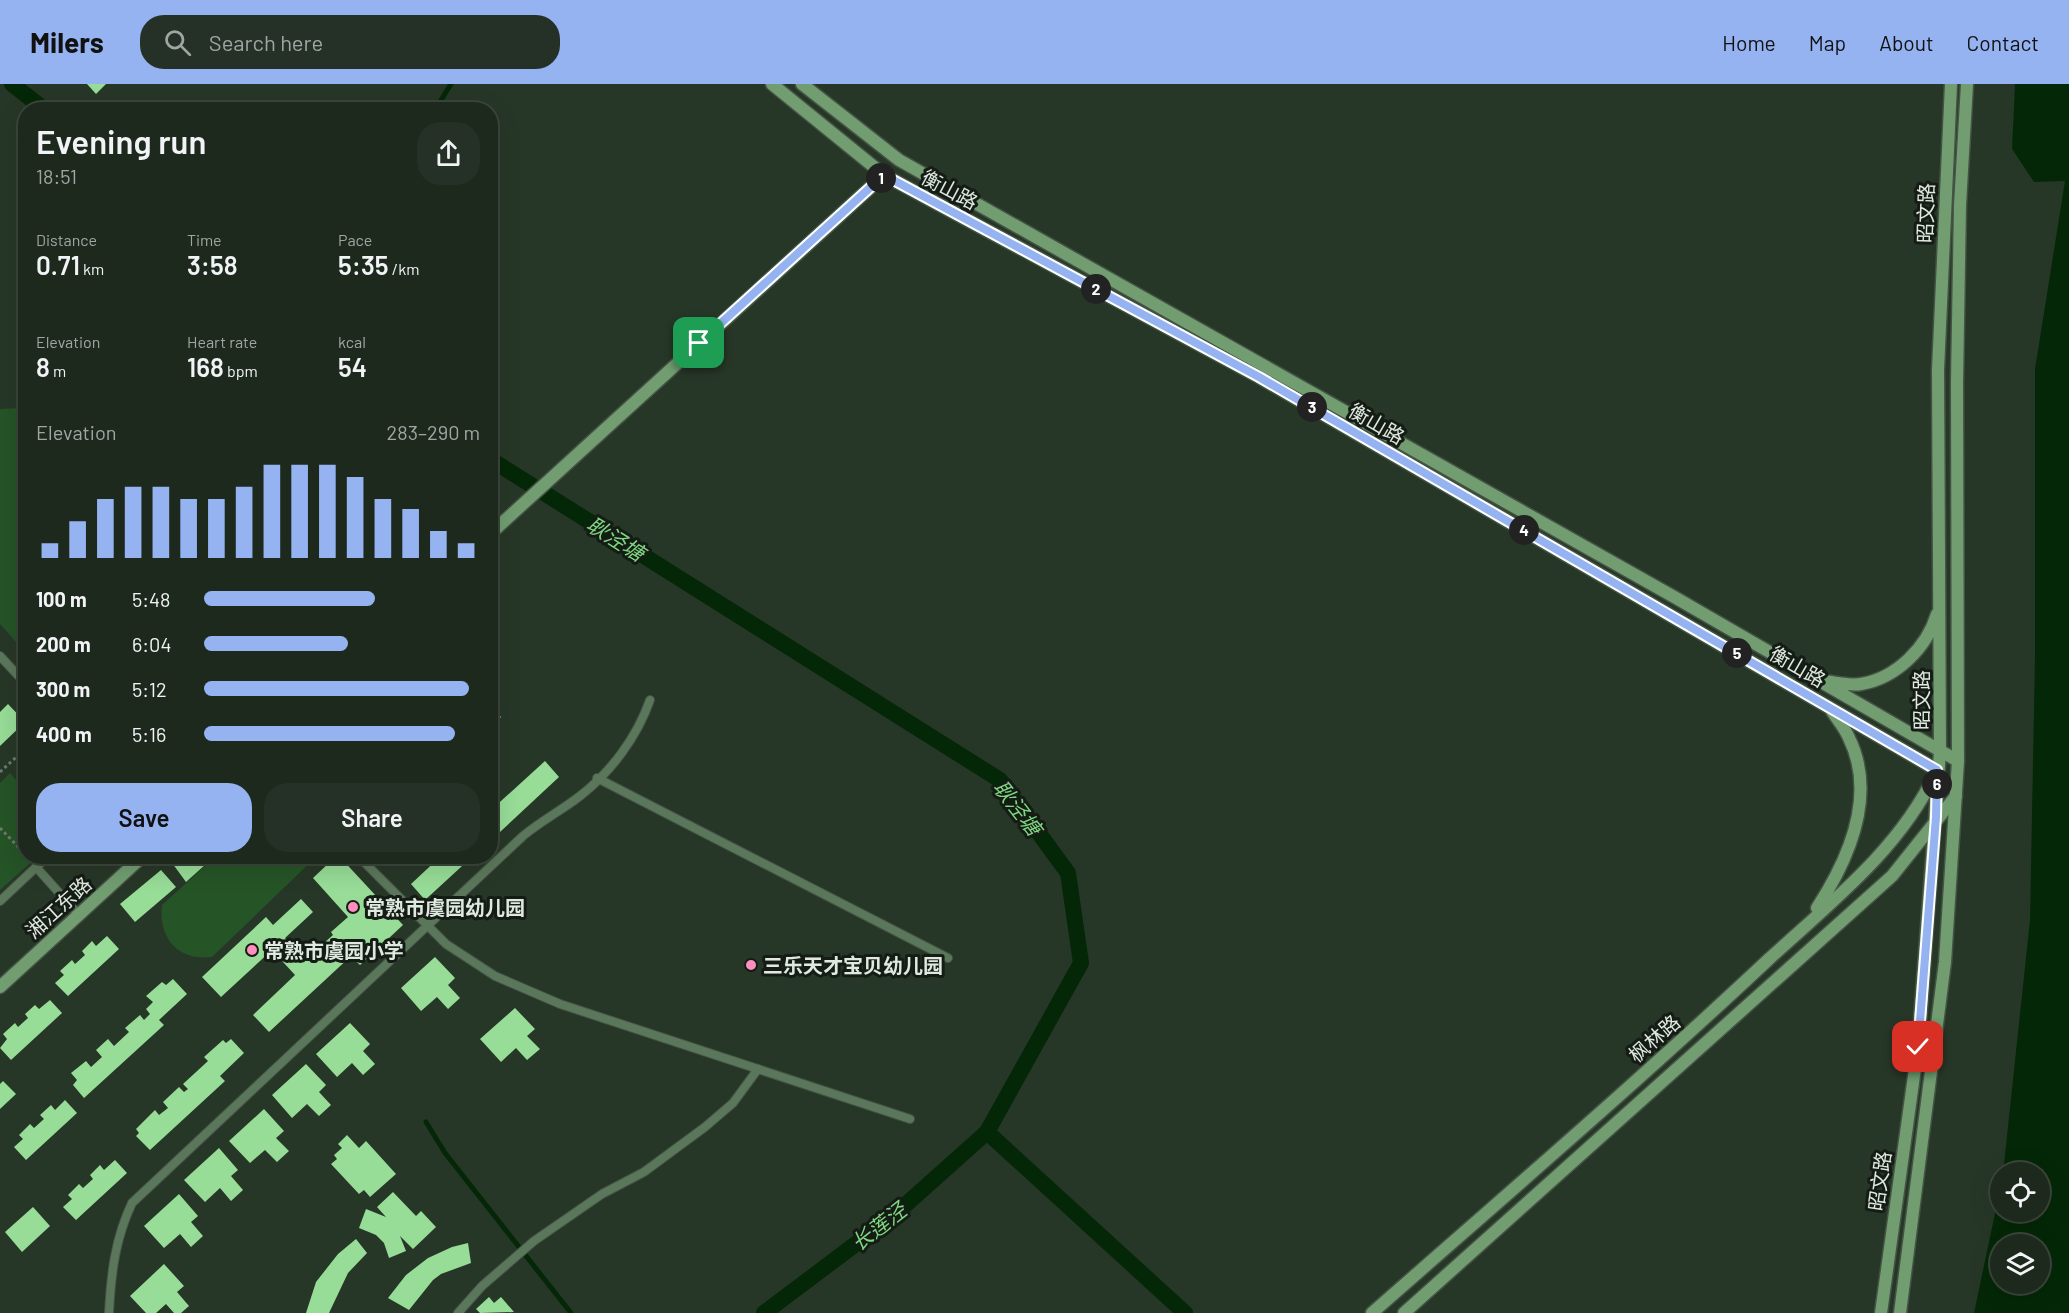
<!DOCTYPE html>
<html lang="en">
<head>
<meta charset="utf-8">
<style>
	body { margin:0; font-family:Barlow,"Noto Sans SC",sans-serif; background:#253126; color:#f1f3f6; height:100vh; display:flex; flex-direction:column; font-size:22px; white-space:nowrap }
	* { box-sizing:border-box; margin:0 }
	p { font-size:20px; color:#a0a6a4 }
	.icon { flex:none; width:33px; height:33px; fill:none; stroke:currentColor; stroke-width:2; stroke-linecap:round; stroke-linejoin:round }
	.map { position:relative; flex:1; overflow:hidden }
	.side { position:absolute; left:18px; top:18px; width:480px; height:762px; display:flex; flex-direction:column; background:#1d291d; border-radius:24px; box-shadow:0 6px 24px #0002,0 0 0 2px #3b453b }
	.side>* { flex:none }
	.buttons { position:absolute; left:1990px; top:1078px; display:grid; gap:12px }
	.buttons a { display:grid; place-items:center; width:60px; height:60px; border-radius:50%; background:#1d291d; box-shadow:0 6px 24px #0002,0 0 0 2px #3b453b; font-size:30px }
	.pin { position:absolute; display:grid; place-items:center; width:51px; height:51px; color:#fff; margin:-26px; border-radius:12px; box-shadow:0 3px 9px #0006 }
	.km { position:absolute; width:30px; height:30px; margin:-15px; border-radius:50%; background:#222; color:#fff; font-size:16px; line-height:30px; text-align:center }
	.round { display:grid; place-items:center; flex:none; width:63px; height:63px; border-radius:24px; background:#253126 }
	.head { display:flex; align-items:center; justify-content:space-between; height:102px; padding:0 18px }
	h1 { font-size:33px; font-weight:600; line-height:45px }
	.figures { display:grid; grid-template-columns:repeat(3,1fr); gap:9px; height:102px; padding:6px 18px }
	.figures div { display:grid; align-content:center }
	.figures b { font-size:26px; font-weight:600 }
	.figures small { font-size:16px; font-weight:400 }
	.figures p { font-size:16px }
	.chart { height:168px; padding:12px 18px }
	.chart p { display:flex; justify-content:space-between }
	.chart svg { width:100%; height:108px; margin-top:6px; stroke:#95b2f1; stroke-width:6 }
	.action { display:flex; gap:12px; margin-top:auto; padding:12px 18px }
	.action a { flex:1; height:69px; border-radius:24px; background:#95b2f1; color:#111; font-size:24px; font-weight:600; line-height:69px; text-align:center }
	.action a+a { background:#253126; color:#f1f3f6 }
	ul { padding:0 18px; list-style:none; font-size:20px }
	li { display:grid; grid-template-columns:96px 72px 1fr; align-items:center; height:45px }
	li i { height:15px; border-radius:8px; background:#95b2f1 }
	header { display:flex; align-items:center; gap:36px; box-sizing:border-box; height:84px; padding:0 30px; background:#95b2f1; color:#111 }
	header strong { font-size:28px }
	nav { display:flex; gap:33px; margin-inline-start:auto; font-size:21px }
	.search { width:420px; height:54px; background:#253126; display:flex; align-items:center; gap:15px; box-sizing:border-box; padding:0 21px; border-radius:24px; color:#a0a6a4; font-size:22px }
	.map>svg:first-child { display:block }
	.green { fill:#255427 }
	.water { fill:#042807; fill-rule:evenodd }
	.lines { fill:none; stroke-linecap:round; stroke-linejoin:round }
	.stream { stroke:#042807; stroke-width:5 }
	.canal { stroke:#042807; stroke-width:16 }
	.building { fill:#97dc97 }
	.lane-casing { stroke:#445344; stroke-width:10 }
	.secondary-casing { stroke:#445344; stroke-width:15 }
	.path { stroke:#6c7a6c; stroke-width:3; stroke-dasharray:3 3; stroke-linecap:butt }
	.lane { stroke:#5b775b; stroke-width:8 }
	.secondary { stroke:#719d71; stroke-width:12 }
	.route-casing { stroke:#fff; stroke-width:12 }
	.route { stroke:#95b2f1; stroke-width:8 }
	.poi-dot { fill:#fe8ebd; stroke:#151c15; stroke-width:2 }
	.labels { text-anchor:middle; dominant-baseline:central; stroke-width:6; stroke-linejoin:round; paint-order:stroke }
	.street-label { font-size:20px; fill:#dfe9df; stroke:#151c15 }
	.poi-label { font-size:20px; font-weight:bold; fill:#dfe9df; stroke:#151c15; text-anchor:start }
	.water-label { font-size:21px; font-style:italic; fill:#7fd881; stroke:#151c15 }
</style>
</head>
<body>
<header>
<strong>Milers</strong>
<div class="search"><svg class="icon" aria-label="search" viewBox="0 0 24 24"><circle cx="10" cy="10" r="6"/><path d="M15 15l6 6"/></svg>Search here</div>
<nav><a>Home</a><a>Map</a><a>About</a><a>Contact</a></nav>
</header>
<div class="map">
<svg width="2069" height="1229" viewBox="0 0 2069 1229">
	<rect width="100%" height="100%" fill="#273727"/>
	<g class="green">
		<path d="M19 324 26 332 25 568 0 540V325Z"/>
		<path d="M10 689 25 706 26 772 37 773 0 806V699Z"/>
		<path d="M215 773H316L212 873C178 877 158 854 162 821Z"/>
	</g>
	<path class="water" d="M2015 0H2069V1229H1974L2001 1101V1128H2040V1089H2003L2030 836 2035 571V285L2065 97 2034 98 2012 65ZM2001 1161H2040V1200H2001Z"/>
	<g class="lines">
		<g class="stream">
			<path d="M435 26 451 0"/>
			<path d="M426 1038 445 1069 571 1229"/>
		</g>
		<g class="canal">
			<path d="M12 0 45 26"/>
			<path d="M490 375 1000 696 1068 789 1081 879 987 1048 1185 1229"/>
			<path d="M764 1229 893 1132 987 1048"/>
		</g>
	</g>
	<g class="building">
		<path d="M87 0H106L96 10Z"/>
		<path d="M8 620 25 638 0 662V628Z"/>
		<path d="M490 621 501 633 490 643Z"/>
		<path d="M26 675V695L16 684Z"/>
		<path d="M545 677 559 693 500 748 490 738V727Z"/>
		<path d="M167 772H215L186 798Z"/>
		<path d="M325 772H339L403 841 360 881 351 872 269 948 253 931 295 891 272 866 221 913 202 893 266 833 273 841 301 815 313 828 285 854 305 876 333 851 331 848 348 833 313 794 330 778Z"/>
		<path d="M441 772H473L425 816 411 800Z"/>
		<path d="M161 786 176 803 135 838 120 820Z"/>
		<path d="M107 852 119 865 68 912 55 899 64 891 60 887 72 876 75 880 85 871 82 867 92 857 96 862Z"/>
		<path d="M435 873 455 894 448 901 460 914 448 925 437 913 421 927 401 904Z"/>
		<path d="M173 895 187 910 159 936 164 941 84 1014 73 1001 77 996 71 989 86 977 91 983 102 973 96 966 108 955 114 962 129 948 125 944 140 931 144 936 150 930 146 925 153 918 146 912 162 898 166 901Z"/>
		<path d="M50 916 62 929 11 976 0 964 7 955 3 950 15 939 18 943 28 934 25 930 35 921 39 925Z"/>
		<path d="M515 924 535 945 527 952 540 965 527 976 516 964 501 978 480 955Z"/>
		<path d="M350 939 370 960 363 967 375 980 363 991 352 979 337 993 316 970Z"/>
		<path d="M231 955 244 969 220 992 225 997 150 1066 136 1052 139 1049 136 1045 155 1026 159 1031 168 1024 163 1018 179 1003 184 1008 188 1005 183 1000 208 977 204 973 223 956 226 959Z"/>
		<path d="M306 980 326 1001 319 1008 331 1021 319 1032 307 1020 292 1034 272 1011Z"/>
		<path d="M3 997 16 1010 0 1025V1000Z"/>
		<path d="M65 1016 77 1029 26 1076 14 1063 23 1055 19 1051 30 1040 34 1044 44 1035 40 1031 51 1021 55 1026Z"/>
		<path d="M264 1025 284 1047 276 1054 289 1067 277 1078 265 1066 250 1079 229 1057Z"/>
		<path d="M347 1051 359 1064 366 1057 396 1090 370 1113 364 1106 359 1110 331 1080 337 1075 334 1071 342 1064 338 1060Z"/>
		<path d="M219 1064 238 1086 231 1092 243 1106 231 1117 220 1104 205 1118 184 1096Z"/>
		<path d="M115 1076 127 1089 76 1136 63 1123 72 1115 68 1111 79 1100 83 1104 93 1095 90 1091 100 1081 104 1086Z"/>
		<path d="M393 1108 416 1132 421 1127 436 1143 413 1165 400 1152 406 1167 389 1174 384 1159 376 1151 359 1144 366 1125 386 1133 377 1123Z"/>
		<path d="M179 1110 198 1132 191 1138 203 1152 191 1163 180 1150 164 1164 144 1142Z"/>
		<path d="M33 1123 50 1142 22 1168 5 1148Z"/>
		<path d="M356 1155 367 1169 348 1189 329 1229H306L316 1198 338 1170Z"/>
		<path d="M468 1159 471 1179 441 1190 433 1196 409 1226 388 1214 406 1191 428 1174 452 1163Z"/>
		<path d="M164 1180 184 1202 177 1208 189 1222 181 1229H174L166 1220 156 1229H146L130 1212Z"/>
		<path d="M489 1213 494 1219 501 1213 514 1228 480 1229 476 1225Z"/>
	</g>
	<g class="lines">
		<defs>
			<g id="lane">
				<path d="M0 572 26 600"/>
				<path d="M597 694 948 874"/>
				<path d="M358 772 446 860 495 892 560 920 910 1035"/>
				<path d="M36 783 79 831"/>
				<path d="M0 817 48 772"/>
				<path d="M109 1229C111 1190 115 1155 132 1119L523 752C541 737 562 726 580 712 611 688 637 653 650 616"/>
				<path d="M458 1229 482 1202 534 1157 602 1110 644 1088 705 1043 733 1019 758 985"/>
			</g>
			<g id="secondary">
				<path d="M772 0 884 91 1259 293 1937 686"/>
				<path d="M802 0 899 76 1676 514 1958 677"/>
				<path d="M490 450 884 91"/>
				<path d="M1823 597C1835 598 1850 602 1861 600 1897 594 1927 563 1937 530"/>
				<path d="M1817 824C1849 775 1877 711 1849 654 1845 644 1837 635 1832 627"/>
				<path d="M0 903 143 772"/>
				<path d="M1372 1229C1505 1112 1640 996 1769 875 1829 820 1900 765 1935 690"/>
				<path d="M1404 1229 1892 792 1956 712"/>
				<path d="M1881 1229 1918 963 1940 668 1938 286 1951 0"/>
				<path d="M1900 1229 1945 878 1958 677 1957 298 1960 121 1967 0"/>
			</g>
		</defs>
		<use href="#lane" class="lane-casing"/>
		<use href="#secondary" class="secondary-casing"/>
		<g class="path">
			<path d="M0 688 26 664"/>
			<path d="M0 744 26 771"/>
		</g>
		<use href="#lane" class="lane"/>
		<use href="#secondary" class="secondary"/>
	</g>
	<g class="lines">
		<defs>
			<path id="route" d="M699 259 884 91 1259 293 1937 686 1936 733 1918 963"/>
		</defs>
		<use href="#route" class="route-casing"/>
		<use href="#route" class="route"/>
	</g>
	<g class="poi-dot">
		<circle cx="353" cy="823" r="6"/>
		<circle cx="252" cy="866" r="6"/>
		<circle cx="751" cy="881" r="6"/>
	</g>
	<g class="labels">
		<g class="street-label">
			<text transform="translate(950 105) rotate(28)">衡山路</text>
			<text transform="translate(1925 129) rotate(-88)">昭文路</text>
			<text transform="translate(1377 339) rotate(30)">衡山路</text>
			<text transform="translate(1798 582) rotate(30)">衡山路</text>
			<text transform="translate(1921 616) rotate(-90)">昭文路</text>
			<text transform="translate(58 823) rotate(-42)">湘江东路</text>
			<text transform="translate(1654 954) rotate(-41)">枫林路</text>
			<text transform="translate(1879 1097) rotate(-82)">昭文路</text>
		</g>
		<g class="poi-label">
			<text x="365" y="823">常熟市虞园幼儿园</text>
			<text x="264" y="866">常熟市虞园小学</text>
			<text x="763" y="881">三乐天才宝贝幼儿园</text>
		</g>
		<g class="water-label">
			<text transform="translate(616 454) rotate(32)">耿泾塘</text>
			<text transform="translate(1018 723) rotate(52)">耿泾塘</text>
			<text transform="translate(878 1142) rotate(-38)">长莲泾</text>
		</g>
	</g>
</svg>
<div class="buttons">
<a><svg class="icon" aria-label="locate" viewBox="0 0 24 24"><circle cx="12" cy="12" r="6"/><path d="M12 2v4M12 18v4M2 12h4M18 12h4"/></svg></a>
<a><svg class="icon" aria-label="layers" viewBox="0 0 24 24"><path d="M12 4l9 5-9 5-9-5zM3 14l9 5 9-5"/></svg></a>
</div>
<div class="pin" style="left:699px;top:259px;background:#1e9e55"><svg class="icon" aria-label="arrive" viewBox="0 0 24 24"><path d="M6 21V4h12l-3 4 3 4H6"/></svg></div>
<div class="pin" style="left:1918px;top:963px;background:#d93025"><svg class="icon" aria-label="check" viewBox="0 0 24 24"><path d="M5 12l5 5 9-10"/></svg></div>
<b class="km" style="left:881px;top:94px">1</b>
<b class="km" style="left:1096px;top:205px">2</b>
<b class="km" style="left:1312px;top:323px">3</b>
<b class="km" style="left:1524px;top:446px">4</b>
<b class="km" style="left:1737px;top:569px">5</b>
<b class="km" style="left:1937px;top:700px">6</b>
<section class="side">
<div class="head"><div><h1>Evening run</h1><p>18:51</p></div><a class="round"><svg class="icon" aria-label="share" viewBox="0 0 24 24"><path d="M12 15V3M7 8l5-5 5 5M5 13v7h14v-7"/></svg></a></div>
<div class="figures">
<div><p>Distance</p><b>0.71<small> km</small></b></div>
<div><p>Time</p><b>3:58</b></div>
<div><p>Pace</p><b>5:35<small> /km</small></b></div>
</div>
<div class="figures">
<div><p>Elevation</p><b>8<small> m</small></b></div>
<div><p>Heart rate</p><b>168<small> bpm</small></b></div>
<div><p>kcal</p><b>54</b></div>
</div>
<div class="chart"><p><span>Elevation</span>283–290 m</p>
<svg viewBox="0 0 160 44" preserveAspectRatio="none"><path d="M5 44V38M15 44V29M25 44V20M35 44V15M45 44V15M55 44V20M65 44V20M75 44V15M85 44V6M95 44V6M105 44V6M115 44V11M125 44V20M135 44V24M145 44V33M155 44V38"/></svg>
</div>
<ul>
<li><b>100 m</b>5:48<i style="width:62%"></i></li>
<li><b>200 m</b>6:04<i style="width:52%"></i></li>
<li><b>300 m</b>5:12<i style="width:96%"></i></li>
<li><b>400 m</b>5:16<i style="width:91%"></i></li>
</ul>
<div class="action"><a>Save</a><a>Share</a></div>
</section>
</div>
</body>
</html>
